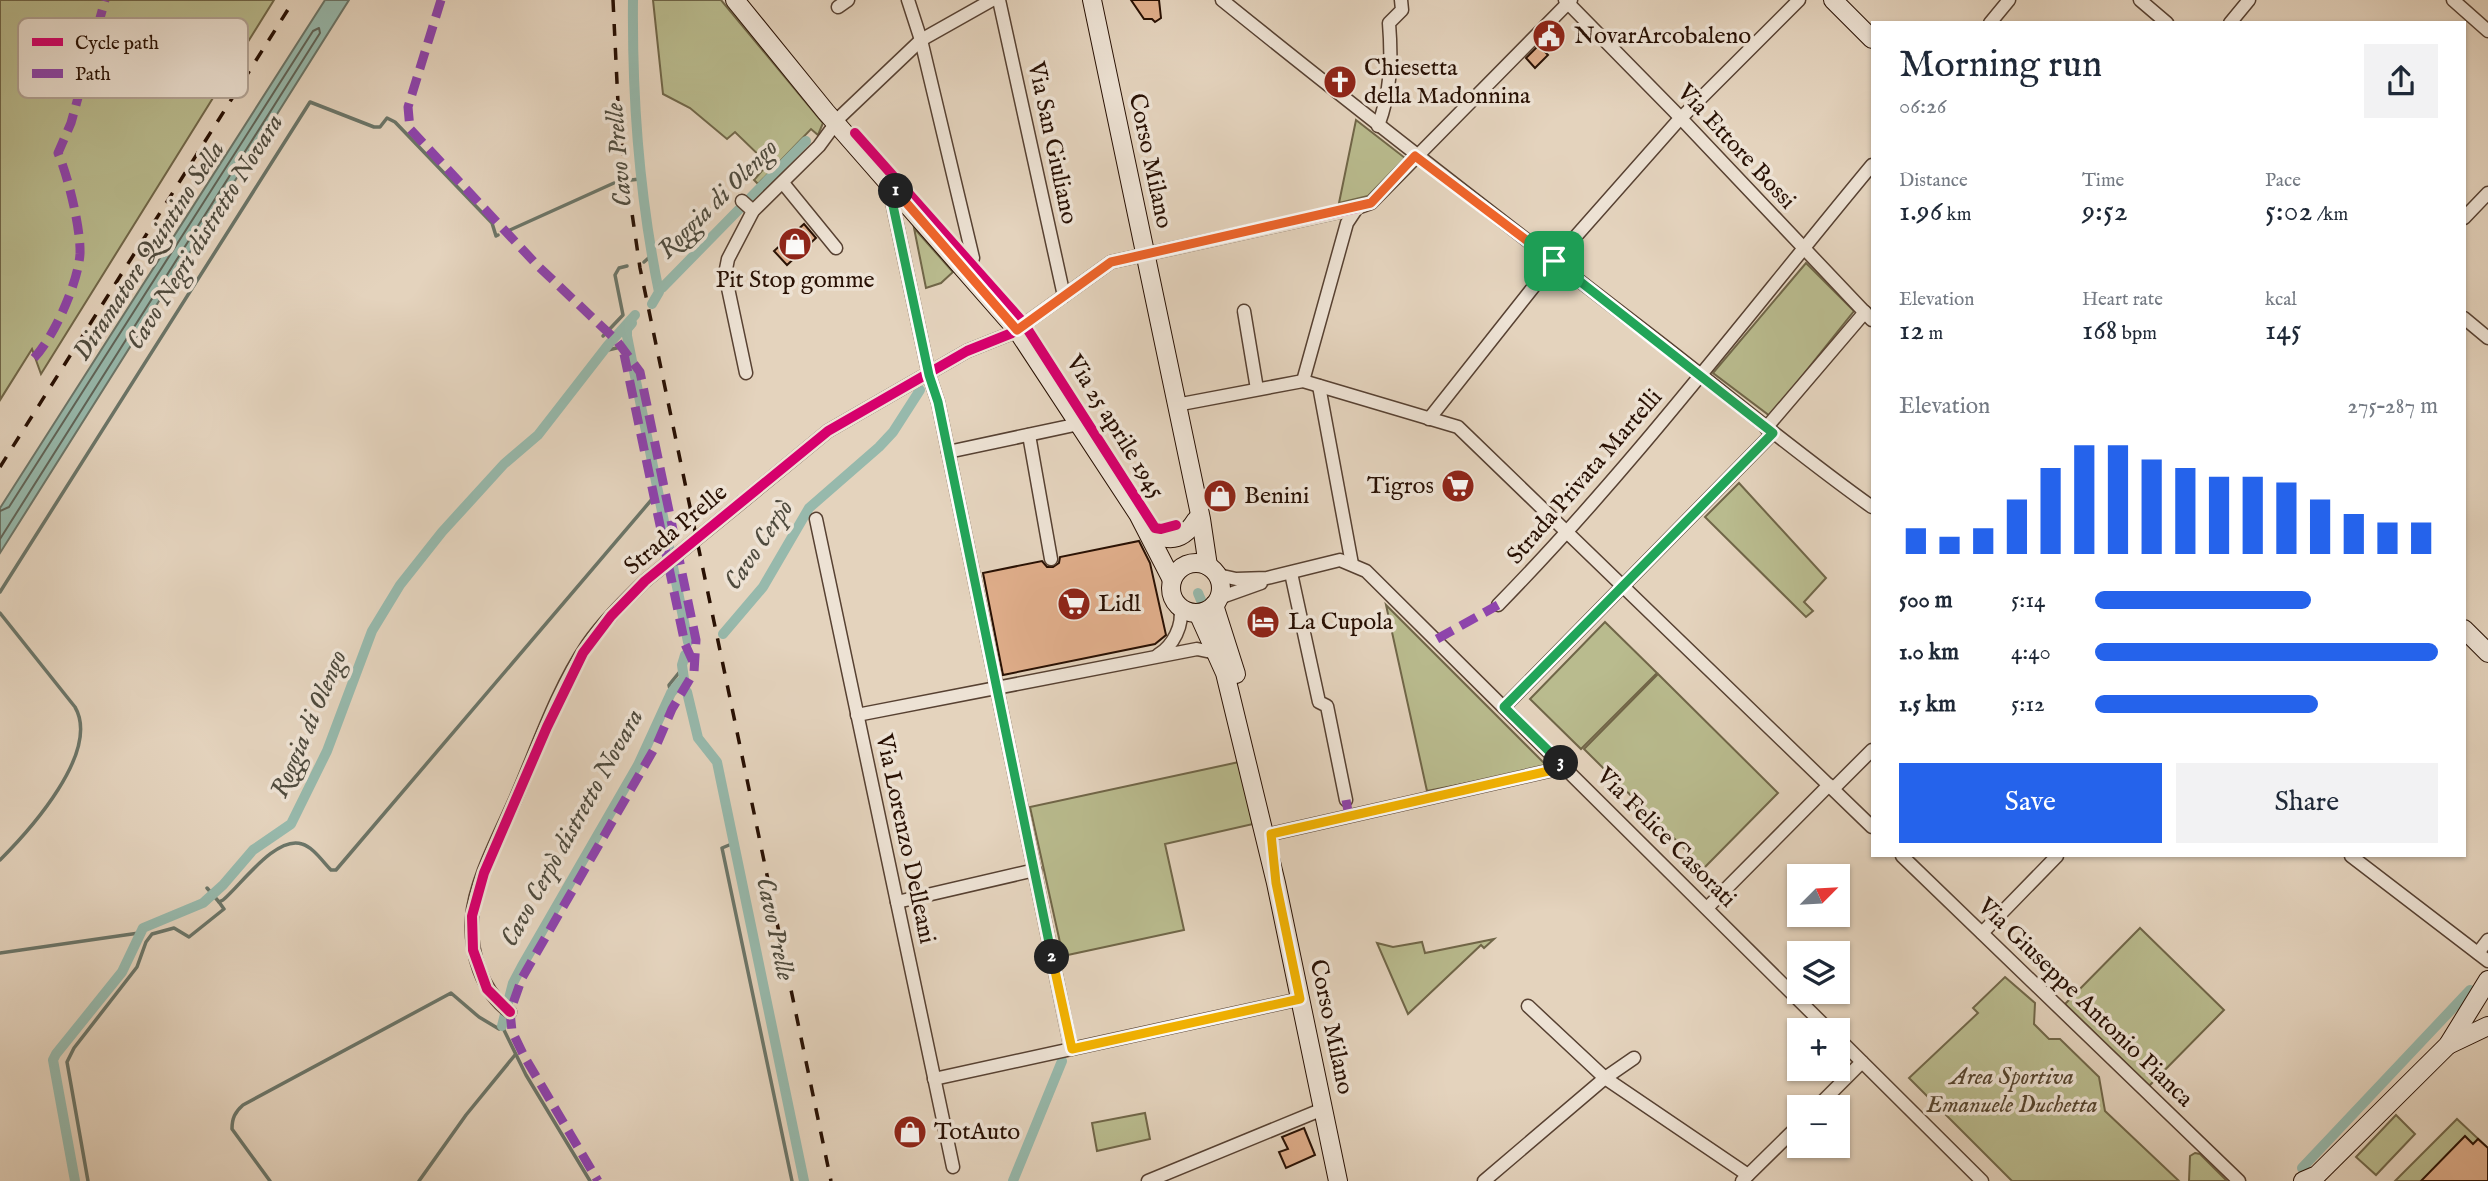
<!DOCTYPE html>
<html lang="en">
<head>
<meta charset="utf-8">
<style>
	body { margin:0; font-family:"IM FELL English",serif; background:#f2f2f3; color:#1f2937; height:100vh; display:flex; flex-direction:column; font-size:26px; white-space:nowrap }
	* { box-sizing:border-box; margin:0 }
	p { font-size:23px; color:#747a83 }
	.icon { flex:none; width:38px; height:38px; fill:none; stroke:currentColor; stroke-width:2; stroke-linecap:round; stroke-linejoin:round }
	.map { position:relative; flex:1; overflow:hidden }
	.panel { position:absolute; left:1871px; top:21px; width:595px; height:836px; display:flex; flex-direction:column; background:#fff; border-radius:0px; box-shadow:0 2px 5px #0004 }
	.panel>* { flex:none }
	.needle { width:46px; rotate:66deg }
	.fabs { position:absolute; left:1787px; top:864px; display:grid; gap:14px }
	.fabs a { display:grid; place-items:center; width:63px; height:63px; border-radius:0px; background:#fff; box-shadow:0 2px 5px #0004; font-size:35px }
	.pin { position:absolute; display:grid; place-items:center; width:60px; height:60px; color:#fff; margin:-30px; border-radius:14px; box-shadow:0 4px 10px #0006 }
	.km { position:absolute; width:35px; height:35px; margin:-18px; border-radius:50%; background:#222; color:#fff; font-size:19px; line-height:35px; text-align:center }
	.round { display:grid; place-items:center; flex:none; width:74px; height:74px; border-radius:0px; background:#f2f2f3 }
	.overview { display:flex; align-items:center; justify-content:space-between; height:119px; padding:0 28px }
	h1 { font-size:38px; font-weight:600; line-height:52px }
	.stats { display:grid; grid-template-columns:repeat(3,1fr); gap:10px; height:119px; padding:7px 28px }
	.stats div { display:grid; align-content:center }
	.stats b { font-size:30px; font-weight:600 }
	.stats small { font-size:19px; font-weight:400 }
	.stats p { font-size:19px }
	.chart { height:196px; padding:14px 28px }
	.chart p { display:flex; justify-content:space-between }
	.chart svg { width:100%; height:126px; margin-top:7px; stroke:#2563eb; stroke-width:6 }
	.primary-button { display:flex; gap:14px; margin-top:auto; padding:14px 28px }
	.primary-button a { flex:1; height:80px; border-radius:0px; background:#2563eb; color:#fff; font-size:28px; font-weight:600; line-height:80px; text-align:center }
	.primary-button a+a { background:#f2f2f3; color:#1f2937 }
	ul { padding:0 28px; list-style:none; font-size:23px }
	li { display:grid; grid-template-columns:112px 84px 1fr; align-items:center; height:52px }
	li i { height:18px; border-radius:9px; background:#2563eb }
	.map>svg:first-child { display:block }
	.green { fill:#b9bb8e; stroke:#706648; stroke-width:2 }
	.water { fill:#97b9ac; stroke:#6b7568; stroke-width:2 }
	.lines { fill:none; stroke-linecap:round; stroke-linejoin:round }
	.shore { stroke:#606458; stroke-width:2 }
	.stream { stroke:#6b7568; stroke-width:3.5 }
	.canal { stroke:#97b9ac; stroke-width:10 }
	.building { fill:#e0ae8b; stroke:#281003; stroke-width:2 }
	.street-casing { stroke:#574132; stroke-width:15 }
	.secondary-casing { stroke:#281003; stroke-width:20 }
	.street { stroke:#ede2d4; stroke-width:12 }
	.secondary { stroke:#ede2d4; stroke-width:18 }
	.rail { stroke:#281003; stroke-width:3.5; stroke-dasharray:12 12; stroke-linecap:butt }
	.street-bridge-casing { stroke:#574132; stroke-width:15; stroke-linecap:butt }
	.street-bridge { stroke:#ede2d4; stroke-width:12 }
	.quiet { stroke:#8e44ad; stroke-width:9; stroke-dasharray:18 9; stroke-linecap:butt }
	.cycleway-casing { stroke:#ede2d4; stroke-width:15 }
	.cycleway { stroke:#d6006c; stroke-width:10 }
	.split-1-casing { stroke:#fff; stroke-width:14 }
	.split-2-casing { stroke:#fff; stroke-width:14 }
	.split-3-casing { stroke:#fff; stroke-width:14 }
	.split-4-casing { stroke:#fff; stroke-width:14 }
	.split-1 { stroke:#f0652b; stroke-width:9 }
	.split-2 { stroke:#22a559; stroke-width:9 }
	.split-3 { stroke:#f5b400; stroke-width:9 }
	.split-4 { stroke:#22a559; stroke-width:9 }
	.labels { text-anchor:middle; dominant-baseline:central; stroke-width:7; stroke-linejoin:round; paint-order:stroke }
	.poi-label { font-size:24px; fill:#281003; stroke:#ede2d4; text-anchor:start }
	.street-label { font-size:24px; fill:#281003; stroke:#ede2d4 }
	.park-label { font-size:24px; font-style:italic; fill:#54432d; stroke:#ede2d4 }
	.water-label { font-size:26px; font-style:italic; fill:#4f4b3e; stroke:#ede2d4 }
	.key { fill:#ede2d4; stroke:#b2a395; stroke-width:2 }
	.key-label { font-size:19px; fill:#281003 }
</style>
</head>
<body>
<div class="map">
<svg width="2488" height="1181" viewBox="0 0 2488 1181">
	<rect width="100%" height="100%" fill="#e4d3bd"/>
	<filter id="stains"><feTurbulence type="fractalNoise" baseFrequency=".00286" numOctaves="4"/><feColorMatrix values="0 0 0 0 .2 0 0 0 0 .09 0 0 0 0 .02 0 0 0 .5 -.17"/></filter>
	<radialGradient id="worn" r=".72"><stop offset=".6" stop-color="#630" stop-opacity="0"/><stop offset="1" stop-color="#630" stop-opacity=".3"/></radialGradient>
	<g class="green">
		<path d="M0 0H274L41 374 32 349 0 400Z"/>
		<path d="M653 0H721L823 123 818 135 811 129 758 184 754 180 768 164 735 132 727 139 690 108 663 94Z"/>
		<path d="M1356 120 1405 158 1368 196 1339 203Z"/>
		<path d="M914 228 953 272 941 283 926 288Z"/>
		<path d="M1806 263 1854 311 1770 416 1713 373Z"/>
		<path d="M1739 483 1826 578 1804 602 1813 611 1806 617 1705 517Z"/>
		<path d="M1386 605 1546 765 1544 768 1427 791Z"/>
		<path d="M1605 622 1657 673 1581 749 1530 699Z"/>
		<path d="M1658 674 1778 793 1704 868 1584 749Z"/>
		<path d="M1239 762 1253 824 1165 844 1184 930 1063 956 1030 807Z"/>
		<path d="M2140 928 2224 1010 2149 1086 2065 1004Z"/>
		<path d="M1494 939 1484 948 1481 945 1408 1014 1377 943 1393 947 1422 942 1425 953Z"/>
		<path d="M2005 977 2035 1003 2034 1024 2049 1039H2060L2099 1077 2105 1111 2179 1181H2012L1909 1078 1978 1013 1973 1008Z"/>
		<path d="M1145 1113 1150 1139 1097 1151 1092 1123Z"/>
		<path d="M2396 1115 2415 1134 2376 1175 2356 1157Z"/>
		<path d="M2457 1119 2488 1148V1181H2395Z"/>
		<path d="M2195 1153 2200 1154 2227 1181H2189L2190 1156Z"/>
	</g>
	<path class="water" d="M325 0H349L0 553V508Z"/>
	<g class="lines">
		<path class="shore" d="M0 511 9 507 313 31 319 28 320 33 0 539"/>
		<g class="stream">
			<path d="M631 180 640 179"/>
			<path d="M510 230 614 183"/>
			<path d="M644 262 652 255"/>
			<path d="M603 336 623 315 615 275 619 268 627 266"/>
			<path d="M604 351 629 345"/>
			<path d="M0 592 310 102 374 127H380L387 118 395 122 492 223 496 236 498 235"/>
			<path d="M0 613 75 707C101 752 29 831 0 860"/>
			<path d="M671 693 669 685 682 669"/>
			<path d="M734 843 722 848 792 1181"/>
			<path d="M207 888 219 902 223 900C241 885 276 835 302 844 313 847 323 862 331 870H336L659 491"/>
			<path d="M0 953 139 933"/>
			<path d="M88 1181 67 1062 74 1048 137 967 146 942 152 934 174 928 189 937 224 909 219 902"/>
			<path d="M270 1181 232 1129C232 1118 235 1112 243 1105L451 993 479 1017 499 1029 502 1026 526 1075 590 1181"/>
			<path d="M419 1181 466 1115 515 1055"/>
		</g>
		<g class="canal">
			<path d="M633 0C632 99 639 195 659 292L652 304"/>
			<path d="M662 288 806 141"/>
			<path d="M632 323 627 329V336L688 642"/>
			<path d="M1198 593 1208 617"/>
			<path d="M723 634 763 587 809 508 879 447 893 432 920 390"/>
			<path d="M684 679 682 665 685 655"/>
			<path d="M687 692 698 738 717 762 804 1181"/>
			<path d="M502 1026 513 983 522 966 638 765 671 693 680 682"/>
			<path d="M2302 1168 2470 990"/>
			<path d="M75 1181 53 1060 56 1054 122 972 143 928 203 903 223 885 253 850 291 824 327 751 372 631 400 585 442 532 504 464 538 435 608 345 635 315"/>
			<path d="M1013 1181 1062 1061"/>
		</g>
	</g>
	<g class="building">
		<path d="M1131 0H1159L1161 18 1155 22 1152 19H1144Z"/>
		<path d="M1539 45 1548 55 1535 68 1526 58Z"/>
		<path d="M804 224 816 238 787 265 774 251Z"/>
		<path d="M1139 541 1150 563 1166 635 1155 644 1003 675 983 573 1042 561 1047 567H1053L1059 563 1060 557Z"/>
		<path d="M1304 1128 1315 1155 1286 1168 1279 1152 1288 1149 1282 1137Z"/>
		<path d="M2465 1136 2473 1144 2478 1139 2488 1148V1181H2421Z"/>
	</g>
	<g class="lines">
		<defs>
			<g id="street">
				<path d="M908 0 921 40 973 258"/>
				<path d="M999 0 1064 296"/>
				<path d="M1222 0C1363 114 1507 225 1651 336 1725 393 1796 453 1872 507"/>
				<path d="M1565 0 1674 111 1872 320"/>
				<path d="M2140 0 2167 23"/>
				<path d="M2453 0 2488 31"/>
				<path d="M838 7 848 0"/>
				<path d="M1990 23 2009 0"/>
				<path d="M2230 23 2249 0"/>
				<path d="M1378 126C1391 91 1392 60 1389 23L1402 10 1401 0"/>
				<path d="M783 183 836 248"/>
				<path d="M889 187 929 375 938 402 1071 1049"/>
				<path d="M742 201 753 211"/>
				<path d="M2464 218 2488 193"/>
				<path d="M1244 311 1257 389"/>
				<path d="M2464 318 2488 338"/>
				<path d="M746 373 725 274 728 259 753 211 819 146 841 116 921 40 992 0"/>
				<path d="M1303 381 1347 223 1357 208 1371 203 1571 0"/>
				<path d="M1319 386 1352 564"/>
				<path d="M1176 405 1303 381 1458 427 1872 827"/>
				<path d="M1429 419 1554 261 1676 123 1799 0"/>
				<path d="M1766 428 1865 312"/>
				<path d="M1029 435 1051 559"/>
				<path d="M948 452 1079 424"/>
				<path d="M743 501 828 431 967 351 1012 333 1111 262 1357 208"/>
				<path d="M816 519 953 1167"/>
				<path d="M1291 573 1319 702 1327 706 1346 800"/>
				<path d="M1218 575 1236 579 1267 578 1340 560 1366 571 1830 1031"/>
				<path d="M1219 598 1261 583"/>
				<path d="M1498 605C1633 467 1749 313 1872 165"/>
				<path d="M1158 655C1173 646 1184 625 1180 607"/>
				<path d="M1504 707 1773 433"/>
				<path d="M857 715 1197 649 1216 653"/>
				<path d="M1833 789 1872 750"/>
				<path d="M1271 834 1566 767"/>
				<path d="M1902 856 2239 1181"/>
				<path d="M2351 856 2488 961"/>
				<path d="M897 902 1035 870"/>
				<path d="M1707 908 1829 785"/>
				<path d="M1982 933 2057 856"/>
				<path d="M2478 953 2488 940"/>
				<path d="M1528 1006 1605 1078 1748 1175"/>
				<path d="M510 1012C481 991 470 952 472 918 475 880 501 833 516 798 538 747 557 690 588 644 604 621 625 601 645 581"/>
				<path d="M1838 1038 1982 1181"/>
				<path d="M934 1079 1300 999"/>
				<path d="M1816 1108 1862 1062"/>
				<path d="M1148 1181 1323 1109"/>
				<path d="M1484 1181 1605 1078 1634 1058"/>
				<path d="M1742 1181 1799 1125"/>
			</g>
			<g id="secondary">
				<path d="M735 0 826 112 1017 330 1138 514 1172 580"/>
				<path d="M1092 0 1201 519 1208 566"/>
				<path d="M1833 0 1872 39"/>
				<path d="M1157 535C1175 543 1186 536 1196 520"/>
				<circle cx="1196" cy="588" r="25"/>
				<path d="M1214 605 1236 674"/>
				<path d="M1198 613 1225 673 1276 883 1338 1181"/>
				<path d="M2464 629 2488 653"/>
				<path d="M2448 1045 2488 1026"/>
				<path d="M2303 1181 2317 1175 2448 1045 2488 980"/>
			</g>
		</defs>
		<use href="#street" class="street-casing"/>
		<use href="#secondary" class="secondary-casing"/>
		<use href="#street" class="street"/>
		<use href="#secondary" class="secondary"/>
		<g class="rail">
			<path d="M613 0 619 124 640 268 831 1181"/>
			<path d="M0 467 294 0"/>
		</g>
		<defs>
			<path id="street-bridge" d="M645 581 743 501"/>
		</defs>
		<use href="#street-bridge" class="street-bridge-casing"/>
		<use href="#street-bridge" class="street-bridge"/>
		<g class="quiet">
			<path d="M441 0 408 107 410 129 537 265 617 341 640 372 696 640 694 672 672 709 657 744 522 978 510 1012 512 1031 524 1056 598 1181"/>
			<path d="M624 354 685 644 694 664"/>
			<path d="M34 358C54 337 78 283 80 254 81 229 68 176 58 153L71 123 105 0"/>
			<path d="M1437 639 1498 605"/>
			<path d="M1346 800 1348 811"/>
		</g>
		<defs>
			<g id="cycleway">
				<path d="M855 133 1021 320"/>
				<path d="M888 182 929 375 938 402 1071 1049"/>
				<path d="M1028 330 1155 528 1161 529 1176 525"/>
				<path d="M510 1012 487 989 473 950 472 916 484 873 547 727 583 653 611 616 645 581 828 431 967 351 1012 333 1111 262 1357 208"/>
			</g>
		</defs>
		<use href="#cycleway" class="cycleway-casing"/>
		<use href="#cycleway" class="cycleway"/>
	</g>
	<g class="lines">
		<defs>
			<path id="split-1" d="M896 191 1017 330 1111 262 1371 203 1415 156 1554 261"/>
			<path id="split-2" d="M896 191 888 182 929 375 938 402 1052 957"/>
			<path id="split-3" d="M1052 957 1072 1049 1300 999 1276 883 1271 834 1566 767 1561 763"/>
			<path id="split-4" d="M1554 261 1773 433 1504 707 1561 763"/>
		</defs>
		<use href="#split-1" class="split-1-casing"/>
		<use href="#split-2" class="split-2-casing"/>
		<use href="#split-3" class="split-3-casing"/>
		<use href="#split-4" class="split-4-casing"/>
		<use href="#split-1" class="split-1"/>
		<use href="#split-2" class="split-2"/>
		<use href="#split-3" class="split-3"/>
		<use href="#split-4" class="split-4"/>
	</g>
	<defs>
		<symbol id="civic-disc" viewBox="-11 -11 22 22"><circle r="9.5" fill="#8f2418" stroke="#ede2d4"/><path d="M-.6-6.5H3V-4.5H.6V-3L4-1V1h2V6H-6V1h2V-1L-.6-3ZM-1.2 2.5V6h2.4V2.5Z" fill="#fff"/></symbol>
		<symbol id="church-disc" viewBox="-11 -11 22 22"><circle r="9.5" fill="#8f2418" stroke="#ede2d4"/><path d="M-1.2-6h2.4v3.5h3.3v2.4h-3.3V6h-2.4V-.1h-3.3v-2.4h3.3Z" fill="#fff"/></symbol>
		<symbol id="shop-disc" viewBox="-11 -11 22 22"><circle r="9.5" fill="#8f2418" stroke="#ede2d4"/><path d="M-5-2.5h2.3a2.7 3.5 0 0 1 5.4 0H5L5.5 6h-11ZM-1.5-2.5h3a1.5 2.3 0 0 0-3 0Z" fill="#fff"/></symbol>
		<symbol id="supermarket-disc" viewBox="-11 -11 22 22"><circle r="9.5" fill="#8f2418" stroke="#ede2d4"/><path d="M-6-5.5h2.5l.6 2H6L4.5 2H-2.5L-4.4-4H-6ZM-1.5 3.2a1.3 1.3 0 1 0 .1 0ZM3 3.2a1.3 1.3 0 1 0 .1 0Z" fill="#fff"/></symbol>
		<symbol id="hotel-disc" viewBox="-11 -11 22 22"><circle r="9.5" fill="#8f2418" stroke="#ede2d4"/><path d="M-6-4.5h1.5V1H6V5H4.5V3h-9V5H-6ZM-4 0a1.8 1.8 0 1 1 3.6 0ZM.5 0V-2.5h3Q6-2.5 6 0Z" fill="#fff"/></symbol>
	</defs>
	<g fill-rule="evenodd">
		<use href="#civic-disc" x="1530" y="17" width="38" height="38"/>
		<use href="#church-disc" x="1321" y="63" width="38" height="38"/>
		<use href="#shop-disc" x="776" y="225" width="38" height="38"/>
		<use href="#supermarket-disc" x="1439" y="467" width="38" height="38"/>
		<use href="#shop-disc" x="1201" y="477" width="38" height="38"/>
		<use href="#supermarket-disc" x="1055" y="585" width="38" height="38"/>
		<use href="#hotel-disc" x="1244" y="603" width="38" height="38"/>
		<use href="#shop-disc" x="891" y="1113" width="38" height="38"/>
	</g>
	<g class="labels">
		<g class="poi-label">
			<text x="1574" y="36">NovarArcobaleno</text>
			<text x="1364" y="68">Chiesetta<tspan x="1364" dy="28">della Madonnina</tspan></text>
			<text x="795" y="280" text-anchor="middle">Pit Stop gomme</text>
			<text x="1434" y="486" text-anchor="end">Tigros</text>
			<text x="1244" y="496">Benini</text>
			<text x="1098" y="604">Lidl</text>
			<text x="1288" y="622">La Cupola</text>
			<text x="934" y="1132">TotAuto</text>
		</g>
		<g class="street-label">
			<text transform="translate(1052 143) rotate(78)">Via San Giuliano</text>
			<text transform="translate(1736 147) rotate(47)">Via Ettore Bossi</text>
			<text transform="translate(1150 161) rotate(78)">Corso Milano</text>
			<text transform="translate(1115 427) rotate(58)">Via 25 aprile 1945</text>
			<text transform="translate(1585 477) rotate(-49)">Strada Privata Martelli</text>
			<text transform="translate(676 530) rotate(-40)">Strada Prelle</text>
			<text transform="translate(1666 838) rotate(45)">Via Felice Casorati</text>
			<text transform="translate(905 839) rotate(78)">Via Lorenzo Delleani</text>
			<text transform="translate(2085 1003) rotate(44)">Via Giuseppe Antonio Pianca</text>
			<text transform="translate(1331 1027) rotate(78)">Corso Milano</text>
		</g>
		<g class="park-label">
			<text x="2012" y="1077">Area Sportiva<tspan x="2012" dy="28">Emanuele Duchetta</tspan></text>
		</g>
		<g class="water-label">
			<text transform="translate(619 155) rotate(-95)">Cavo Prelle</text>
			<text transform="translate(718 199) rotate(-45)">Roggia di Olengo</text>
			<text transform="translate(205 232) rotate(-58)">Cavo Negri distretto Novara</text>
			<text transform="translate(149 251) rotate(-57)">Diramatore Quintino Sella</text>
			<text transform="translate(759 545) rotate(-56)">Cavo Cerpò</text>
			<text transform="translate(309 724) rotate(-67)">Roggia di Olengo</text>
			<text transform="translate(572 828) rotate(-61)">Cavo Cerpò distretto Novara</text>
			<text transform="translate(775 929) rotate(78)">Cavo Prelle</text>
		</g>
	</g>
	<rect x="18" y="18" width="230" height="80" rx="10" class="key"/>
	<rect x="32" y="38" width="31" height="8" fill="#d6006c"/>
	<rect x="32" y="69" width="31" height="9" fill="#8e44ad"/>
	<g class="key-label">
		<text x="75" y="49">Cycle path</text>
		<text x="75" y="80">Path</text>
	</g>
	<rect width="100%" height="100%" filter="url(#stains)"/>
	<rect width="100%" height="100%" fill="url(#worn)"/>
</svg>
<div class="fabs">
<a><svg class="needle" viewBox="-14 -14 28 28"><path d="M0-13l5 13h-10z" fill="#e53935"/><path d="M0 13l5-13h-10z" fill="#747a83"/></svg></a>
<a><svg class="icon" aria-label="layers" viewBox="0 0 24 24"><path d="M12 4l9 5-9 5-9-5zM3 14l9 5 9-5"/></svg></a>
<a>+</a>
<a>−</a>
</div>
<div class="pin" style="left:1554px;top:261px;background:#1e9e55"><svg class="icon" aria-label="arrive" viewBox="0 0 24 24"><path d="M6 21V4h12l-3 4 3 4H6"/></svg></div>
<b class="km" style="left:896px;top:191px">1</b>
<b class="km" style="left:1052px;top:957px">2</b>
<b class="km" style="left:1561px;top:763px">3</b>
<section class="panel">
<div class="overview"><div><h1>Morning run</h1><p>06:26</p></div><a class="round"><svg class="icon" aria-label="share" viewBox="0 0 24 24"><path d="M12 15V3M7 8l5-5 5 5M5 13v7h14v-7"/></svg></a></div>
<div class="stats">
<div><p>Distance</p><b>1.96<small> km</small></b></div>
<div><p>Time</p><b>9:52</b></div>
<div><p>Pace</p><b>5:02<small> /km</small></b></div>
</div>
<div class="stats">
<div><p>Elevation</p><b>12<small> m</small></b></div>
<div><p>Heart rate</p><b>168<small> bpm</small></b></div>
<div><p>kcal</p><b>145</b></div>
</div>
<div class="chart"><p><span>Elevation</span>275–287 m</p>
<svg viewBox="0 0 160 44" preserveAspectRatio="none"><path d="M5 44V35M15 44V38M25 44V35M35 44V25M45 44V14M55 44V6M65 44V6M75 44V11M85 44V14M95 44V17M105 44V17M115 44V19M125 44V25M135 44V30M145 44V33M155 44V33"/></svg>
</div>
<ul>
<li><b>500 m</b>5:14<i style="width:63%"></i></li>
<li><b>1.0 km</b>4:40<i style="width:100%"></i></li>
<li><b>1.5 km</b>5:12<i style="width:65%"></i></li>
</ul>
<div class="primary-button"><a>Save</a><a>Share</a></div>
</section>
</div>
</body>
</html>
